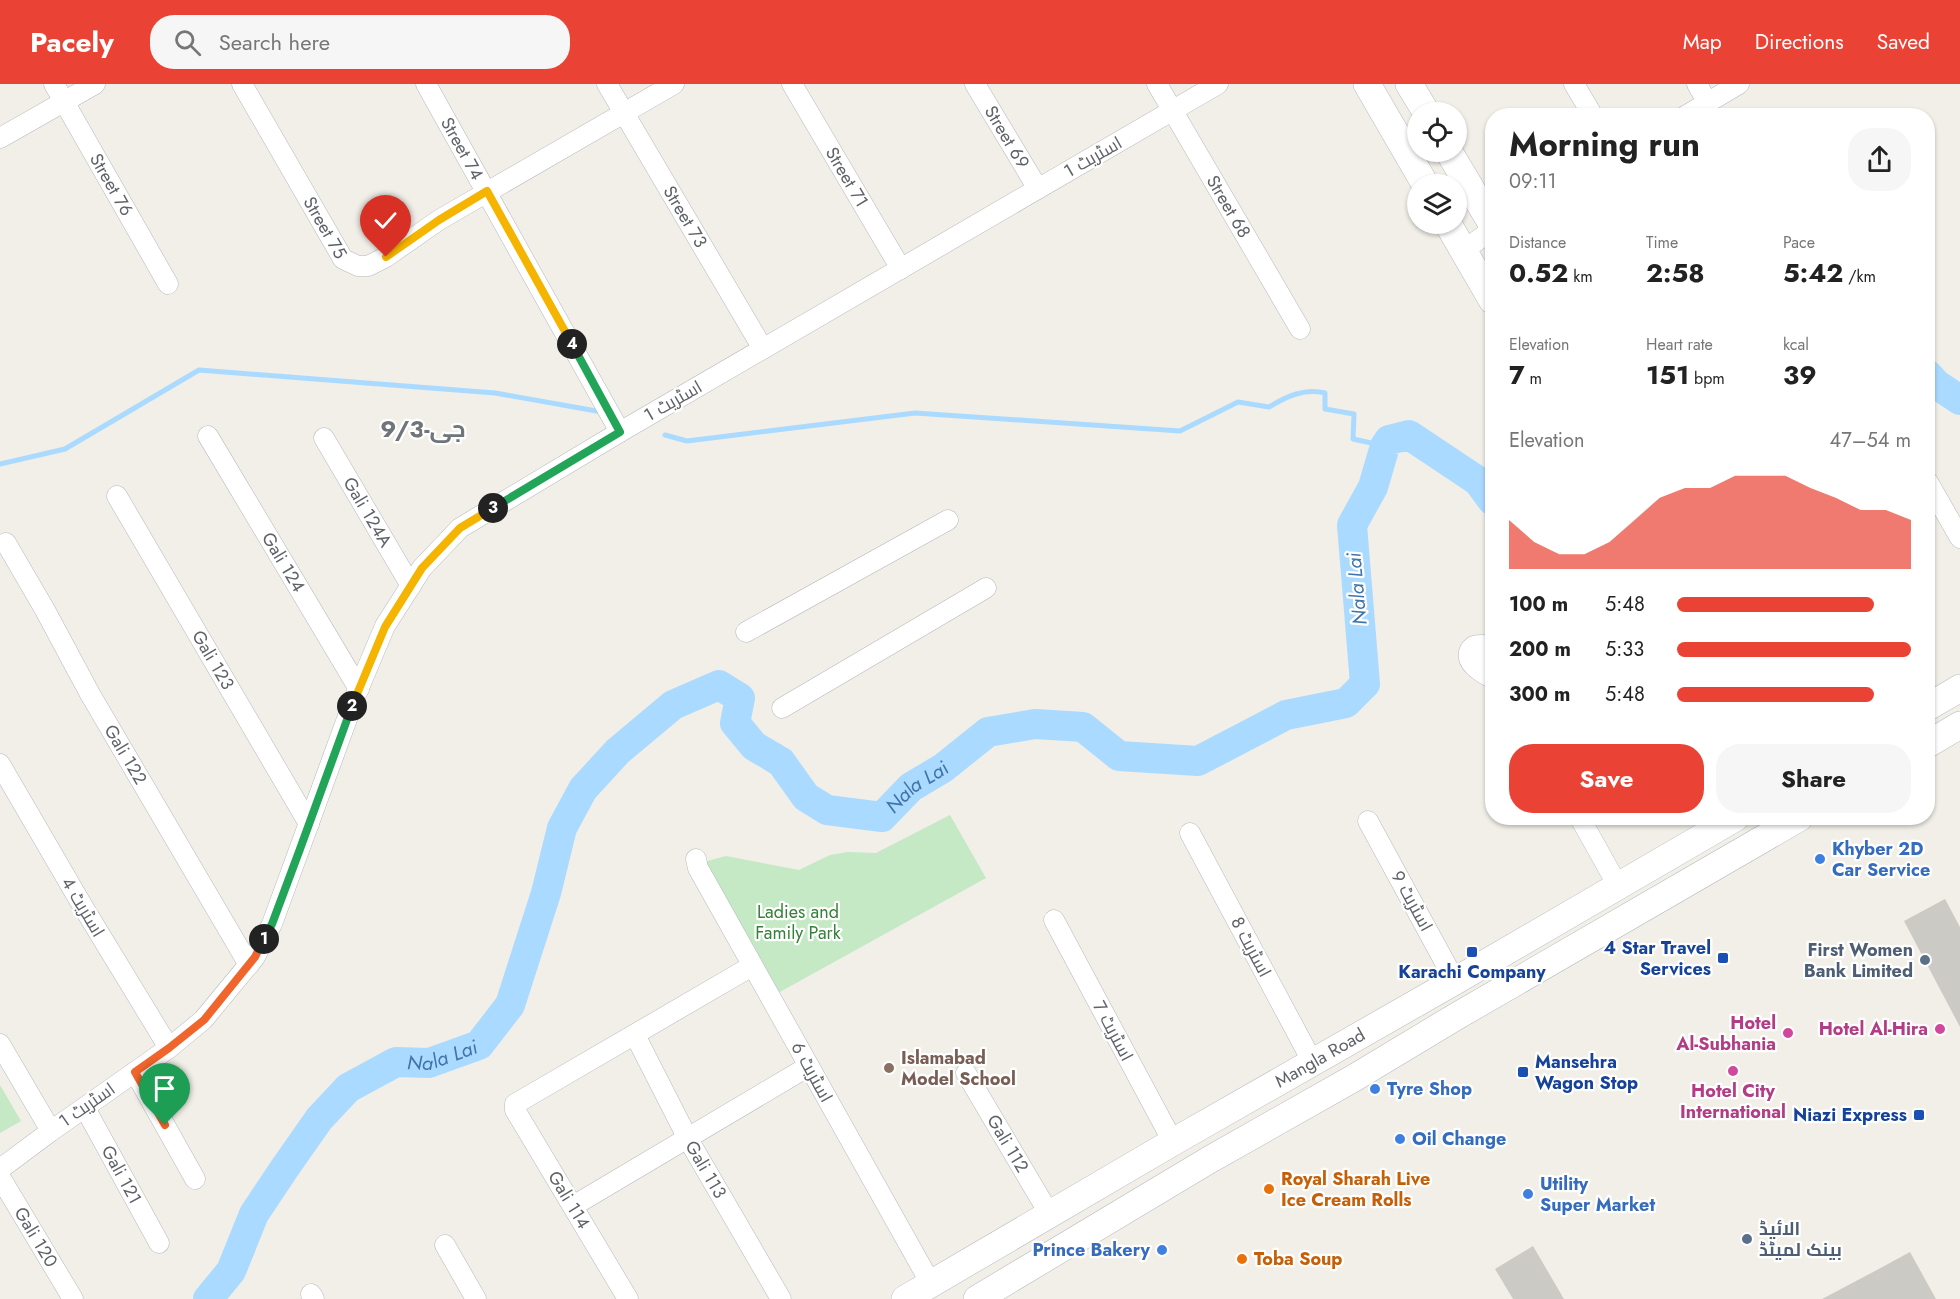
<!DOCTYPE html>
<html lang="en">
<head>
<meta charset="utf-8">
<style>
	body { margin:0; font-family:Jost,Cairo,sans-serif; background:#f6f6f6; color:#222; height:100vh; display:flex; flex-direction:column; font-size:22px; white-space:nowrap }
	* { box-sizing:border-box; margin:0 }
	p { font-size:20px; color:#767676 }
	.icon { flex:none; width:33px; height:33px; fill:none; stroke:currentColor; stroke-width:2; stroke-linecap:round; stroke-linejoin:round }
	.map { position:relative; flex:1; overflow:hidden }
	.panel { position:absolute; left:1485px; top:24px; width:450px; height:717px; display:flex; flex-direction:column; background:#fff; border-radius:24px; box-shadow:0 2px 4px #0004 }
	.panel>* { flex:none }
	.controls { position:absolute; left:1407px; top:18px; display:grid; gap:12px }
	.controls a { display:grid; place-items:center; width:60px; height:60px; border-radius:50%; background:#fff; box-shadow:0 2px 4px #0004; font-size:30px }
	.pin { position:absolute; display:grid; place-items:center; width:51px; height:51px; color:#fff; margin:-62px -26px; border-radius:50% 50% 50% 0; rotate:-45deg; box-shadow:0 0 6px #0007 }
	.pin .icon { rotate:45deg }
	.km { position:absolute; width:30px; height:30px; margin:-15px; border-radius:50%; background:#222; color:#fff; font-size:16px; line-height:30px; text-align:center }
	.round { display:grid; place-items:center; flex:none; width:63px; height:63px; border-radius:24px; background:#f6f6f6 }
	.overview { display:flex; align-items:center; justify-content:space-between; height:102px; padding:0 24px }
	h1 { font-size:33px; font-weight:700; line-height:45px }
	.metrics { display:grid; grid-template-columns:repeat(3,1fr); gap:9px; height:102px; padding:6px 24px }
	.metrics div { display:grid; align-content:center }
	.metrics b { font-size:26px; font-weight:700 }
	.metrics small { font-size:16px; font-weight:400 }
	.metrics p { font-size:16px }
	.chart { height:168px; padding:12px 24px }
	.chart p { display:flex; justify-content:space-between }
	.chart svg { width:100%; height:108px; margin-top:6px; fill:#ea4335; opacity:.7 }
	.action { display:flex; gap:12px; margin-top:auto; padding:12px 24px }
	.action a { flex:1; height:69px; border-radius:24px; background:#ea4335; color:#fff; font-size:24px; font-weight:700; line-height:69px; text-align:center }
	.action a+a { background:#f6f6f6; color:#222 }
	ul { padding:0 24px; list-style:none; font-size:20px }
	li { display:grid; grid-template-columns:96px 72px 1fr; align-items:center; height:45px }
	li i { height:15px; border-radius:8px; background:#ea4335 }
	header { display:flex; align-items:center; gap:36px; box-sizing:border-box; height:84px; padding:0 30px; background:#ea4335; color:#fff }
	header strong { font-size:28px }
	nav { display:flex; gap:33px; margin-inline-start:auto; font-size:21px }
	.search { width:420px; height:54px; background:#f6f6f6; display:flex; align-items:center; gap:15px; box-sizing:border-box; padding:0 21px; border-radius:24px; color:#767676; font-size:22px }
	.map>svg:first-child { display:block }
	.green { fill:#c5e8c5 }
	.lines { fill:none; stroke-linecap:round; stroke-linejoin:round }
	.stream { stroke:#aadaff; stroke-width:5 }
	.river { stroke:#aadaff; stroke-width:30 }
	.building { fill:#cccac5 }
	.minor-casing { stroke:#b5b8bc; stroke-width:21 }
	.secondary-casing { stroke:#b6babf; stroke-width:28 }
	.minor { stroke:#fff; stroke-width:20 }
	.secondary { stroke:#fff; stroke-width:27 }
	.split-1-casing { stroke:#fff; stroke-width:12 }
	.split-2-casing { stroke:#fff; stroke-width:12 }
	.split-3-casing { stroke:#fff; stroke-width:12 }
	.split-4-casing { stroke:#fff; stroke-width:12 }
	.split-5-casing { stroke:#fff; stroke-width:12 }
	.split-1 { stroke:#f0652b; stroke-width:8 }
	.split-2 { stroke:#22a559; stroke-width:8 }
	.split-3 { stroke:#f5b400; stroke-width:8 }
	.split-4 { stroke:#22a559; stroke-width:8 }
	.split-5 { stroke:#f5b400; stroke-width:8 }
	.shop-dot { fill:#3f7fe0; stroke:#fff; stroke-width:2 }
	.transit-dot { fill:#1a4fb4; stroke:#fff; stroke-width:2 }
	.service-dot { fill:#5c6f8a; stroke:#fff; stroke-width:2 }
	.hotel-dot { fill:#d1479c; stroke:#fff; stroke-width:2 }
	.education-dot { fill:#8d6e63; stroke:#fff; stroke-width:2 }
	.food-dot { fill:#e8710a; stroke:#fff; stroke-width:2 }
	.labels { text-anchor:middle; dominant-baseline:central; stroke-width:4.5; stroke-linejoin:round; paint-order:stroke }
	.street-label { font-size:18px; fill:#5f6368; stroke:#fff }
	.shop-label { font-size:18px; font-weight:bold; fill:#366cbe; stroke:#fff; text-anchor:start }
	.park-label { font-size:18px; fill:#348238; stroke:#fff }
	.transit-label { font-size:18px; font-weight:bold; fill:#164399; stroke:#fff; text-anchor:end }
	.service-label { font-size:18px; font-weight:bold; fill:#4e5e75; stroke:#fff; text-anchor:end }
	.hotel-label { font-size:18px; font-weight:bold; fill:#b23c85; stroke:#fff; text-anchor:end }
	.education-label { font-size:18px; font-weight:bold; fill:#785e54; stroke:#fff; text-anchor:start }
	.food-label { font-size:18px; font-weight:bold; fill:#c56008; stroke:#fff; text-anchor:start }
	.water-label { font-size:20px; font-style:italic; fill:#4174aa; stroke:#fff }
	.district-label { font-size:24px; font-weight:bold; fill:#70757a; stroke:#fff }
</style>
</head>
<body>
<header>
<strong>Pacely</strong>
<div class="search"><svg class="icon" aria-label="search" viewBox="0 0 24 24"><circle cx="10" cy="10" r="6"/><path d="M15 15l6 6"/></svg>Search here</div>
<nav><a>Map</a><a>Directions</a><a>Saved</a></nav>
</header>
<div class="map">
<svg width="1960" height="1215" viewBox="0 0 1960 1215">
	<rect width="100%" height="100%" fill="#f1efe8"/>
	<g class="green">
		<path d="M950 731 986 794 778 909 704 778 726 772 799 786 830 771 848 768 876 769Z"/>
		<path d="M0 1001 21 1037 0 1049Z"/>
	</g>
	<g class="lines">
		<g class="stream">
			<path d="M665 351 687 357 915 329 1180 347 1238 318 1269 323C1287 312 1305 304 1325 309V325L1354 330 1353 355 1385 362"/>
			<path d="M0 380 65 365 199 286 495 309 602 328"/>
		</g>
		<g class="river">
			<path d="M1928 291 1936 300 1960 316"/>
			<path id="s1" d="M208 1215 231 1187 254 1130 284 1085 319 1035 348 1004 396 978 429 979 479 961 510 921 546 809 562 744 583 705 618 667 673 621 719 601 740 614 735 639 754 662 781 678 806 713 827 726 882 733 911 703 943 684 988 648 1035 640 1083 643 1119 672 1198 677 1286 631 1346 619 1365 600 1352 441 1373 403 1385 362 1389 356 1409 351 1478 397 1492 416"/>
		</g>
	</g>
	<g class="building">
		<path d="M1945 815 1960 843V943L1904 837Z"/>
		<path d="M1533 1162 1564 1215H1513L1495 1185Z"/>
		<path d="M1910 1168 1936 1215H1822L1875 1187Z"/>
	</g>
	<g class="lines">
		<defs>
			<g id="minor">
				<path id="s2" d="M54 0 168 200"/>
				<path id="s3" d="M242 0 343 175 358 182H368L386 173 439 136 674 0"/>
				<path id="s4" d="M426 0 620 348"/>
				<path id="s5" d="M607 0 763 265"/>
				<path id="s6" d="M792 0 901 185"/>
				<path id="s7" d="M975 0 1038 105"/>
				<path id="s8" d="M1157 0 1300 245"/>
				<path d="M1574 0 1593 32"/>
				<path d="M1697 0 1707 18"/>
				<path d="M1685 32 1739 0"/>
				<path d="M0 54 95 0"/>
				<path d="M1464 166 1492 146"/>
				<path id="s9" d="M208 352 359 605"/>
				<path id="s10" d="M324 354 411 502"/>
				<path d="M1928 398 1960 454"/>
				<path id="s11" d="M117 412 309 740"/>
				<path id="s12" d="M6 459 45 526 90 610 249 881"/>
				<path d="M746 548 948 436"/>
				<path d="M1492 578 1483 561C1477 561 1473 561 1470 566 1463 578 1483 590 1492 594"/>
				<path d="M782 624 986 504"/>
				<path d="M0 680 82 821 169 964"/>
				<path d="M1580 734 1618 802"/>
				<path d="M1368 737 1455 897"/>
				<path d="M1190 749 1312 977"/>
				<path d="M696 775 698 784 931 1200"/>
				<path d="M1054 836 1173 1058"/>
				<path id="s13" d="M635 951 688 1055 781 1215"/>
				<path d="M0 960 51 1047"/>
				<path d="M135 988 195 1095"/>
				<path id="s14" d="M966 989 1050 1131"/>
				<path id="s15" d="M85 1024 159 1159"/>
				<path d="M0 1085 51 1047 169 964 203 936 255 873 272 840 355 613 385 542 422 484 460 444 620 348 1218 0"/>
				<path id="s16" d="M0 1093 73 1215"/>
				<path d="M573 1122 809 982"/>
				<path d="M445 1161 476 1215"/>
				<path d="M311 1210 314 1215"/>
				<path d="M628 1215 515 1026V1020L752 882"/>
			</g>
			<g id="secondary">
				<path d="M1367 0 1425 100"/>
				<path d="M1409 0 1426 28"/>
				<path d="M1449 68 1492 140"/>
				<path d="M1448 140 1492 216"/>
				<path d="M1928 623 1960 604"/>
				<path d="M1928 660 1960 641"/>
				<path id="s17" d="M905 1215 1173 1058 1455 897 1735 734"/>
				<path d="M977 1215 1209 1076 1354 994 1457 932 1799 734"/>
			</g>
		</defs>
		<use href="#minor" class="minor-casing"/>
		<use href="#secondary" class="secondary-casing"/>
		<use href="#minor" class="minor"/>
		<use href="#secondary" class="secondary"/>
	</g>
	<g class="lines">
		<defs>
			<path id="split-1" d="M165 1041 135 988 169 964 204 936 255 873 264 855"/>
			<path id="split-2" d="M264 855 272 840 300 765 352 622"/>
			<path id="split-3" d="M352 622 385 543 422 484 460 444 493 424"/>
			<path id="split-4" d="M493 424 620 348 572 260"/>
			<path id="split-5" d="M386 173 439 136 487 107 572 260"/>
		</defs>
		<use href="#split-1" class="split-1-casing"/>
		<use href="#split-2" class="split-2-casing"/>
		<use href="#split-3" class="split-3-casing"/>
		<use href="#split-4" class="split-4-casing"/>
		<use href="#split-5" class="split-5-casing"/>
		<use href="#split-1" class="split-1"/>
		<use href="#split-2" class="split-2"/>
		<use href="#split-3" class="split-3"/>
		<use href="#split-4" class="split-4"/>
		<use href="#split-5" class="split-5"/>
	</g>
	<g class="shop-dot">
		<circle cx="1820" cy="775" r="6"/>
		<circle cx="1375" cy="1005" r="6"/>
		<circle cx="1400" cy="1055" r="6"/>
		<circle cx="1528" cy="1110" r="6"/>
		<circle cx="1162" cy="1166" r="6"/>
	</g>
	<g class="transit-dot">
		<rect x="1466" y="862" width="12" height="12" rx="3"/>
		<rect x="1717" y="868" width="12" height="12" rx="3"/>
		<rect x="1517" y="982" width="12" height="12" rx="3"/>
		<rect x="1913" y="1025" width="12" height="12" rx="3"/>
	</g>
	<g class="service-dot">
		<circle cx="1925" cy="876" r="6"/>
		<circle cx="1747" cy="1155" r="6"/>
	</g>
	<g class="hotel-dot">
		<circle cx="1940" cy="945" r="6"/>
		<circle cx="1788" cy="949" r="6"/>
		<circle cx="1733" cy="987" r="6"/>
	</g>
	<circle class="education-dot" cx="889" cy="984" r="6"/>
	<g class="food-dot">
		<circle cx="1269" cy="1105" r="6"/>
		<circle cx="1242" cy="1175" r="6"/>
	</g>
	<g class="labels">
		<g class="street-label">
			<text stroke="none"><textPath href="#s7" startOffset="62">Street 69</textPath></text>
			<text stroke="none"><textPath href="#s4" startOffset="74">Street 74</textPath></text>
			<text transform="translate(1093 73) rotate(-30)">اسٹریٹ 1</text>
			<text stroke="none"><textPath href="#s6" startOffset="108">Street 71</textPath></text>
			<text stroke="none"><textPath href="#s2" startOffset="116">Street 76</textPath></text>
			<text stroke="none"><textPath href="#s8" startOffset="142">Street 68</textPath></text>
			<text stroke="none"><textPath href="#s5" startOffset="154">Street 73</textPath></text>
			<text stroke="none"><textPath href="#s3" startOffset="166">Street 75</textPath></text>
			<text transform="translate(673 317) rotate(-30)">اسٹریٹ 1</text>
			<text stroke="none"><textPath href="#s10" startOffset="86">Gali 124A</textPath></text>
			<text stroke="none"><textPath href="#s9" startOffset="147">Gali 124</textPath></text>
			<text stroke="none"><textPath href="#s11" startOffset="190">Gali 123</textPath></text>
			<text stroke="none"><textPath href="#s12" startOffset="243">Gali 122</textPath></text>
			<text transform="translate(1412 817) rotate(61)">اسٹریٹ 9</text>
			<text transform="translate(83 823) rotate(59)">اسٹریٹ 4</text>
			<text transform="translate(1251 863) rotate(62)">اسٹریٹ 8</text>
			<text transform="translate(1113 947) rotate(62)">اسٹریٹ 7</text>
			<text stroke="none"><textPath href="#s17" startOffset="480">Mangla Road</textPath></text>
			<text transform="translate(812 988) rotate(61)">اسٹریٹ 6</text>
			<text transform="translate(87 1021) rotate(-35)">اسٹریٹ 1</text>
			<text stroke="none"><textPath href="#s14" startOffset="82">Gali 112</textPath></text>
			<text stroke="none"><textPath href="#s13" startOffset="152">Gali 113</textPath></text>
			<text stroke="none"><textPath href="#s15" startOffset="76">Gali 121</textPath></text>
			<text transform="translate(569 1116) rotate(59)">Gali 114</text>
			<text stroke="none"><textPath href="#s16" startOffset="70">Gali 120</textPath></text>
		</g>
		<g class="shop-label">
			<text x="1832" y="765">Khyber 2D<tspan x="1832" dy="21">Car Service</tspan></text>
			<text x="1387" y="1005">Tyre Shop</text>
			<text x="1412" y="1055">Oil Change</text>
			<text x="1540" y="1100">Utility<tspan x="1540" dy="21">Super Market</tspan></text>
			<text x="1150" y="1166" text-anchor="end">Prince Bakery</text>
		</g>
		<g class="park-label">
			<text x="798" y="828">Ladies and<tspan x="798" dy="21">Family Park</tspan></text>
		</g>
		<g class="transit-label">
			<text x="1711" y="864">4 Star Travel<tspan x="1711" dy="21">Services</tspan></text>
			<text x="1472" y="888" text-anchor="middle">Karachi Company</text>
			<text x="1535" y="978" text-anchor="start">Mansehra<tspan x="1535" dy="21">Wagon Stop</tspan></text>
			<text x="1907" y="1031">Niazi Express</text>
		</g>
		<g class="service-label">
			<text x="1913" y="866">First Women<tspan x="1913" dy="21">Bank Limited</tspan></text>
			<text x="1759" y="1145" text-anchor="start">الائیڈ<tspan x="1759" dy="21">بینک لمیٹڈ</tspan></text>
		</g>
		<g class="hotel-label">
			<text x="1776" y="939">Hotel<tspan x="1776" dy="21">Al-Subhania</tspan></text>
			<text x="1928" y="945">Hotel Al-Hira</text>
			<text x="1733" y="1007" text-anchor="middle">Hotel City<tspan x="1733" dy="21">International</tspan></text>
		</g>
		<g class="education-label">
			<text x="901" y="974">Islamabad<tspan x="901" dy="21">Model School</tspan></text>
		</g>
		<g class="food-label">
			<text x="1281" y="1095">Royal Sharah Live<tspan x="1281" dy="21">Ice Cream Rolls</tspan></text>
			<text x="1254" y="1175">Toba Soup</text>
		</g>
		<g class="water-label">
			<text transform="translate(1357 505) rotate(-95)">Nala Lai</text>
			<text stroke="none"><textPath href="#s1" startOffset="1130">Nala Lai</textPath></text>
			<text stroke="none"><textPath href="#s1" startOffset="357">Nala Lai</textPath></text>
		</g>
		<g class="district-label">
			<text x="423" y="344">جی-9/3</text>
		</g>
	</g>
</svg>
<div class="controls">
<a><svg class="icon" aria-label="locate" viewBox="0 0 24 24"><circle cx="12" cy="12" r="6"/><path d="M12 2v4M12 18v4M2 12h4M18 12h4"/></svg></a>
<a><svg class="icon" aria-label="layers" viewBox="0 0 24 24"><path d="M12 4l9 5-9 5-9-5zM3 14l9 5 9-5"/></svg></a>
</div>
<div class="pin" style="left:165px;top:1041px;background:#1e9e55"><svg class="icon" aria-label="arrive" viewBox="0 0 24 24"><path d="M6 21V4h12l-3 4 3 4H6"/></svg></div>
<div class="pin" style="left:386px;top:173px;background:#d93025"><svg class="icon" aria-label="check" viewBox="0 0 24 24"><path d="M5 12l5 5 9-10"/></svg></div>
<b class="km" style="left:264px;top:855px">1</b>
<b class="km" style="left:352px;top:622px">2</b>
<b class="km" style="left:493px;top:424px">3</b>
<b class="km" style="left:572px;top:260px">4</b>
<section class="panel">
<div class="overview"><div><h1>Morning run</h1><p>09:11</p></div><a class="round"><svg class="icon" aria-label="share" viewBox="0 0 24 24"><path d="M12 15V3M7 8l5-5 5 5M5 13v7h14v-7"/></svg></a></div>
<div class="metrics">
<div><p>Distance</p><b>0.52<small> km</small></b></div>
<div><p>Time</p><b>2:58</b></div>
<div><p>Pace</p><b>5:42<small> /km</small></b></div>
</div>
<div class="metrics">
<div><p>Elevation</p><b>7<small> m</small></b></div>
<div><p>Heart rate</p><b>151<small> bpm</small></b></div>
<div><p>kcal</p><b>39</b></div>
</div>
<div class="chart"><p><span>Elevation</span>47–54 m</p>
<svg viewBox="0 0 160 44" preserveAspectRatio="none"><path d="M0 44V24L10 33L20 38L30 38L40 33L50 24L60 15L70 11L80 11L90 6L100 6L110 6L120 11L130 15L140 20L150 20L160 24V44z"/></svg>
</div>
<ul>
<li><b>100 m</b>5:48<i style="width:84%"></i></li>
<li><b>200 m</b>5:33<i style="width:100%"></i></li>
<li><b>300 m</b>5:48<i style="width:84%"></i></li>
</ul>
<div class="action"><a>Save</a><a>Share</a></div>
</section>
</div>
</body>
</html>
